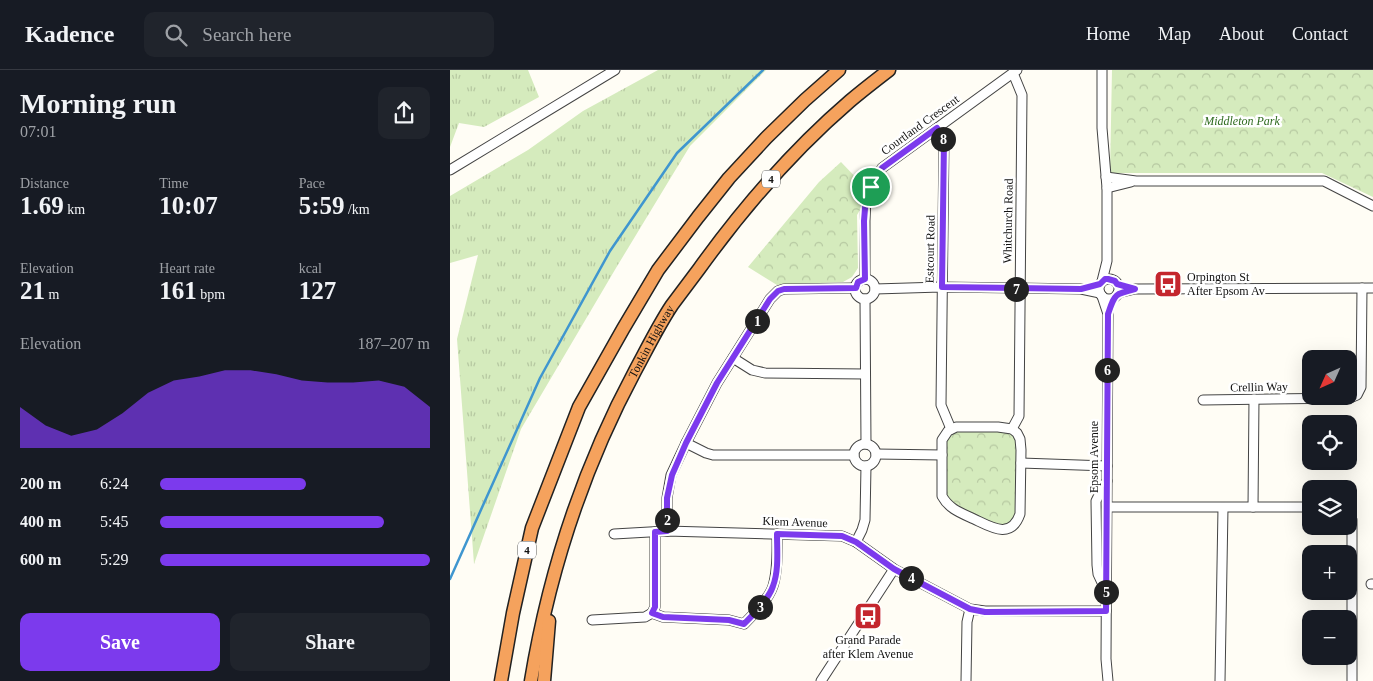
<!DOCTYPE html>
<html lang="en">
<head>
<meta charset="utf-8">
<style>
	body { margin:0; font-family:Georgia,serif; background:#20242c; color:#f1f3f6; height:100vh; display:flex; flex-direction:column; font-size:19px; white-space:nowrap }
	* { box-sizing:border-box; margin:0 }
	p { font-size:16px; color:#9ea1a6 }
	.icon { flex:none; width:28px; height:28px; fill:none; stroke:currentColor; stroke-width:2; stroke-linecap:round; stroke-linejoin:round }
	.map { position:relative; flex:1; overflow:hidden }
	.sheet { display:flex; flex-direction:column; background:#171b24; width:450px }
	.sheet>* { flex:none }
	.needle { width:32px; rotate:225deg }
	.fabs { position:absolute; left:852px; top:280px; display:grid; gap:10px }
	.fabs a { display:grid; place-items:center; width:55px; height:55px; border-radius:10px; background:#171b24; box-shadow:0 5px 20px #0002; font-size:25px }
	.pin { position:absolute; display:grid; place-items:center; width:42px; height:42px; color:#fff; margin:-21px; border:2px solid #fff; border-radius:50%; box-shadow:0 1px 5px #0007 }
	.km { position:absolute; width:25px; height:25px; margin:-12px; border-radius:50%; background:#222; color:#fff; font-size:14px; line-height:25px; text-align:center }
	.round { display:grid; place-items:center; flex:none; width:52px; height:52px; border-radius:10px; background:#20242c }
	.summary { display:flex; align-items:center; justify-content:space-between; height:85px; padding:0 20px }
	h1 { font-size:28px; font-weight:700; line-height:38px }
	.metrics { display:grid; grid-template-columns:repeat(3,1fr); gap:8px; height:85px; padding:5px 20px }
	.metrics div { display:grid; align-content:center }
	.metrics b { font-size:25px; font-weight:700 }
	.metrics small { font-size:14px; font-weight:400 }
	.metrics p { font-size:14px }
	.chart { height:140px; padding:10px 20px }
	.chart p { display:flex; justify-content:space-between }
	.chart svg { width:100%; height:90px; margin-top:5px; fill:#7c3aed; opacity:.7 }
	.primary-button { display:flex; gap:10px; margin-top:auto; padding:10px 20px }
	.primary-button a { flex:1; height:58px; border-radius:10px; background:#7c3aed; color:#fff; font-size:20px; font-weight:700; line-height:58px; text-align:center }
	.primary-button a+a { background:#20242c; color:#f1f3f6 }
	ul { padding:0 20px; list-style:none; font-size:16px }
	li { display:grid; grid-template-columns:80px 60px 1fr; align-items:center; height:38px }
	li i { height:12px; border-radius:6px; background:#7c3aed }
	header { display:flex; align-items:center; gap:30px; box-sizing:border-box; height:70px; padding:0 25px; background:#171b24; border-bottom:1px solid #363941 }
	header strong { font-size:24px }
	nav { display:flex; gap:28px; margin-inline-start:auto; font-size:18px }
	.search { width:350px; height:45px; background:#20242c; display:flex; align-items:center; gap:12px; box-sizing:border-box; padding:0 18px; border-radius:10px; color:#9ea1a6; font-size:19px }
	main { display:flex; flex:1; min-height:0 }
	.map>svg:first-child { display:block }
	.grass { fill:url(#grass-tufts) }
	.park { fill:url(#park-crowns) }
	.lines { fill:none; stroke-linecap:round; stroke-linejoin:round }
	.stream { stroke:#3f96cf; stroke-width:2.5 }
	.minor-casing { stroke:#444; stroke-width:11 }
	.highway-casing { stroke:#222; stroke-width:15 }
	.minor { stroke:#fff; stroke-width:9 }
	.highway { stroke:#f5a25d; stroke-width:12 }
	.route-casing { stroke:#fff; stroke-width:10 }
	.route { stroke:#7c3aed; stroke-width:6 }
	.labels { text-anchor:middle; dominant-baseline:central; stroke-width:5; stroke-linejoin:round; paint-order:stroke }
	.shield { fill:#fff; stroke:#585858; stroke-width:1 }
	.shield-label { font-size:11px; font-weight:bold; fill:#111 }
	.park-label { font-size:12px; font-style:italic; fill:#2f6b1f; stroke:#fff }
	.street-label { font-size:12px; fill:#111; stroke:#fff }
	.poi-label { font-size:12px; fill:#111; stroke:#fff; text-anchor:start }
</style>
</head>
<body>
<header>
<strong>Kadence</strong>
<div class="search"><svg class="icon" aria-label="search" viewBox="0 0 24 24"><circle cx="10" cy="10" r="6"/><path d="M15 15l6 6"/></svg>Search here</div>
<nav><a>Home</a><a>Map</a><a>About</a><a>Contact</a></nav>
</header>
<main>
<section class="sheet">
<div class="summary"><div><h1>Morning run</h1><p>07:01</p></div><a class="round"><svg class="icon" aria-label="share" viewBox="0 0 24 24"><path d="M12 15V3M7 8l5-5 5 5M5 13v7h14v-7"/></svg></a></div>
<div class="metrics">
<div><p>Distance</p><b>1.69<small> km</small></b></div>
<div><p>Time</p><b>10:07</b></div>
<div><p>Pace</p><b>5:59<small> /km</small></b></div>
</div>
<div class="metrics">
<div><p>Elevation</p><b>21<small> m</small></b></div>
<div><p>Heart rate</p><b>161<small> bpm</small></b></div>
<div><p>kcal</p><b>127</b></div>
</div>
<div class="chart"><p><span>Elevation</span>187–207 m</p>
<svg viewBox="0 0 160 44" preserveAspectRatio="none"><path d="M0 44V24L10 33L20 38L30 35L40 27L50 17L60 11L70 9L80 6L90 6L100 8L110 11L120 12L130 12L140 11L150 14L160 24V44z"/></svg>
</div>
<ul>
<li><b>200 m</b>6:24<i style="width:54%"></i></li>
<li><b>400 m</b>5:45<i style="width:83%"></i></li>
<li><b>600 m</b>5:29<i style="width:100%"></i></li>
</ul>
<div class="primary-button"><a>Save</a><a>Share</a></div>
</section>
<div class="map">
<svg width="923" height="611" viewBox="0 0 923 611">
	<defs>
		<pattern id="grass-tufts" width="24" height="20" patternUnits="userSpaceOnUse" patternTransform="scale(1.25)"><rect width="24" height="20" fill="#d5ebbd"/><path d="M3 7l-1-3M5 7V3M7 7l1-3M15 17l-1-3M17 17v-4M19 17l1-3" fill="none" stroke="#b6c8a1"/></pattern>
		<pattern id="park-crowns" width="20" height="18" patternUnits="userSpaceOnUse" patternTransform="scale(1.25)"><rect width="20" height="18" fill="#d5ebbd"/><path d="M2 6a3 3 0 1 1 6 0M12 15a3 3 0 1 1 6 0" fill="none" stroke="#b6c8a1"/></pattern>
	</defs>
	<rect width="100%" height="100%" fill="#fffdf5"/>
	<g class="grass">
		<path d="M0 0H78L89 27 34 57 9 53 0 77Z"/>
		<path d="M208 0H316L240 76 166 198 71 359 24 494 7 269 28 185 0 193V126L78 80 133 41Z"/>
	</g>
	<g class="park">
		<path d="M662 0H923V127L872 103H660Z"/>
		<path d="M391 92 414 116 410 140 407 145 408 198 402 207 393 212 327 215 298 197 369 112Z"/>
		<path d="M557 361 565 366 568 373V445L554 458 503 435 499 430 496 423 497 374V370L505 362Z"/>
	</g>
	<g class="lines">
		<path class="stream" d="M0 509 90 308 160 181 227 83 313 0"/>
		<defs>
			<g id="minor">
				<path d="M652 0V58L657 118V191L652 211"/>
				<path d="M487 58 494 70 491 335 501 359"/>
				<path d="M0 100 165 0"/>
				<path d="M656 107 686 111H874L923 136"/>
				<path d="M657 118 681 112"/>
				<path d="M415 209V151L416 126 432 98 567 0"/>
				<circle cx="659" cy="219" r="10"/>
				<circle cx="415" cy="219" r="10"/>
				<path d="M425 219 491 217 631 219 650 223"/>
				<path d="M668 223 685 219 923 218"/>
				<path d="M652 226 658 244 656 589 658 611"/>
				<path d="M415 229 416 374"/>
				<path d="M283 288 302 300 315 303 415 304"/>
				<path d="M753 330 900 328 907 325 911 317 912 218"/>
				<path d="M506 357H548L562 359 567 363 570 369 571 380 570 444C561 470 541 457 524 449 511 443 499 439 492 426V370L498 361Z"/>
				<path d="M562 359 569 346 572 25 563 3"/>
				<path d="M236 373 256 383 263 385H404"/>
				<circle cx="415" cy="385" r="11"/>
				<path d="M426 384 492 385"/>
				<path d="M571 393 657 396"/>
				<path d="M657 437H861"/>
				<path d="M803 437 804 329"/>
				<path d="M899 443 902 450V611"/>
				<path d="M217 461V428L221 405 236 373 267 313 320 229 328 221 334 219 405 218"/>
				<path d="M164 464 217 461 392 466 406 472 444 499 520 539 535 541H656"/>
				<path d="M406 472 412 460 415 450 416 396"/>
				<path d="M921 514H923"/>
				<path d="M655 519 648 504 647 495 646 431 649 425 657 411"/>
				<path d="M202 543 213 547 279 550 294 554C304 544 319 529 323 516 328 500 327 481 327 464"/>
				<path d="M142 550 195 547 202 543 205 537V462"/>
				<path d="M371 611 444 499"/>
				<path d="M516 611 517 552 520 539"/>
				<path d="M770 611 773 438"/>
			</g>
			<g id="highway">
				<path d="M51 611 63 543 82 458 129 337 173 259 208 200 248 147 279 108 316 68 355 30 389 0"/>
				<path id="s1" d="M81 611C99 502 133 398 185 301 197 279 208 256 222 235 231 223 240 211 249 199 293 138 343 80 400 31 413 20 426 10 439 0"/>
				<path d="M94 611 99 551"/>
			</g>
		</defs>
		<use href="#minor" class="minor-casing"/>
		<use href="#highway" class="highway-casing"/>
		<use href="#minor" class="minor"/>
		<use href="#highway" class="highway"/>
	</g>
	<g class="lines">
		<defs>
			<path id="route" d="M487 58 494 70 492 217 631 219 650 214 655 209H658L665 211 667 214 685 219C664 224 665 224 658 244L656 541 535 542 520 539 444 499 406 472 392 466 327 464C327 481 329 500 323 516 319 529 304 544 294 554L279 550 213 547 202 543 205 537V462L217 461V428L222 405 236 373 267 313 320 229 328 221 334 219 406 218 408 212 415 209 414 151 416 126 432 98Z"/>
		</defs>
		<use href="#route" class="route-casing"/>
		<use href="#route" class="route"/>
	</g>
	<defs>
		<symbol id="bus-square" viewBox="-11 -11 22 22"><rect x="-9" y="-9" width="18" height="18" rx="4" fill="#c4262e" stroke="#fff"/><path d="M-5-6H5V4H4V6H2V4H-2V6H-4V4H-5ZM-3.5-4V0h7V-4ZM-3.5 1.2v1.5H-2V1.2ZM2 1.2v1.5H3.5V1.2Z" fill="#fff"/></symbol>
	</defs>
	<g fill-rule="evenodd">
		<use href="#bus-square" x="702" y="198" width="32" height="32"/>
		<use href="#bus-square" x="402" y="530" width="32" height="32"/>
	</g>
	<g class="labels">
		<g class="shield">
			<rect x="312" y="100.5" width="18" height="17" rx="4"/>
			<rect x="68" y="471.5" width="18" height="17" rx="4"/>
		</g>
		<g class="shield-label">
			<text x="321" y="109">4</text>
			<text x="77" y="480">4</text>
		</g>
		<g class="park-label">
			<text x="792" y="51">Middleton Park</text>
		</g>
		<g class="street-label">
			<text transform="translate(470 55) rotate(-36)">Courtland Crescent</text>
			<text transform="translate(558 151) rotate(-89)">Whitchurch Road</text>
			<text transform="translate(480 179) rotate(-89)">Estcourt Road</text>
			<text stroke="none"><textPath href="#s1" startOffset="362">Tonkin Highway</textPath></text>
			<text transform="translate(809 317) rotate(-1)">Crellin Way</text>
			<text transform="translate(644 387) rotate(-90)">Epsom Avenue</text>
			<text transform="translate(345 452) rotate(2)">Klem Avenue</text>
		</g>
		<g class="poi-label">
			<text x="737" y="207">Orpington St<tspan x="737" dy="14">After Epsom Av</tspan></text>
			<text x="418" y="570" text-anchor="middle">Grand Parade<tspan x="418" dy="14">after Klem Avenue</tspan></text>
		</g>
	</g>
</svg>
<div class="fabs">
<a><svg class="needle" viewBox="-14 -14 28 28"><path d="M0-13l5 13h-10z" fill="#e53935"/><path d="M0 13l5-13h-10z" fill="#9ea1a6"/></svg></a>
<a><svg class="icon" aria-label="locate" viewBox="0 0 24 24"><circle cx="12" cy="12" r="6"/><path d="M12 2v4M12 18v4M2 12h4M18 12h4"/></svg></a>
<a><svg class="icon" aria-label="layers" viewBox="0 0 24 24"><path d="M12 4l9 5-9 5-9-5zM3 14l9 5 9-5"/></svg></a>
<a>+</a>
<a>−</a>
</div>
<div class="pin" style="left:421px;top:117px;background:#1e9e55"><svg class="icon" aria-label="arrive" viewBox="0 0 24 24"><path d="M6 21V4h12l-3 4 3 4H6"/></svg></div>
<b class="km" style="left:307px;top:251px">1</b>
<b class="km" style="left:217px;top:450px">2</b>
<b class="km" style="left:310px;top:537px">3</b>
<b class="km" style="left:461px;top:508px">4</b>
<b class="km" style="left:656px;top:522px">5</b>
<b class="km" style="left:657px;top:300px">6</b>
<b class="km" style="left:566px;top:219px">7</b>
<b class="km" style="left:493px;top:69px">8</b>
</div>
</main>
</body>
</html>
